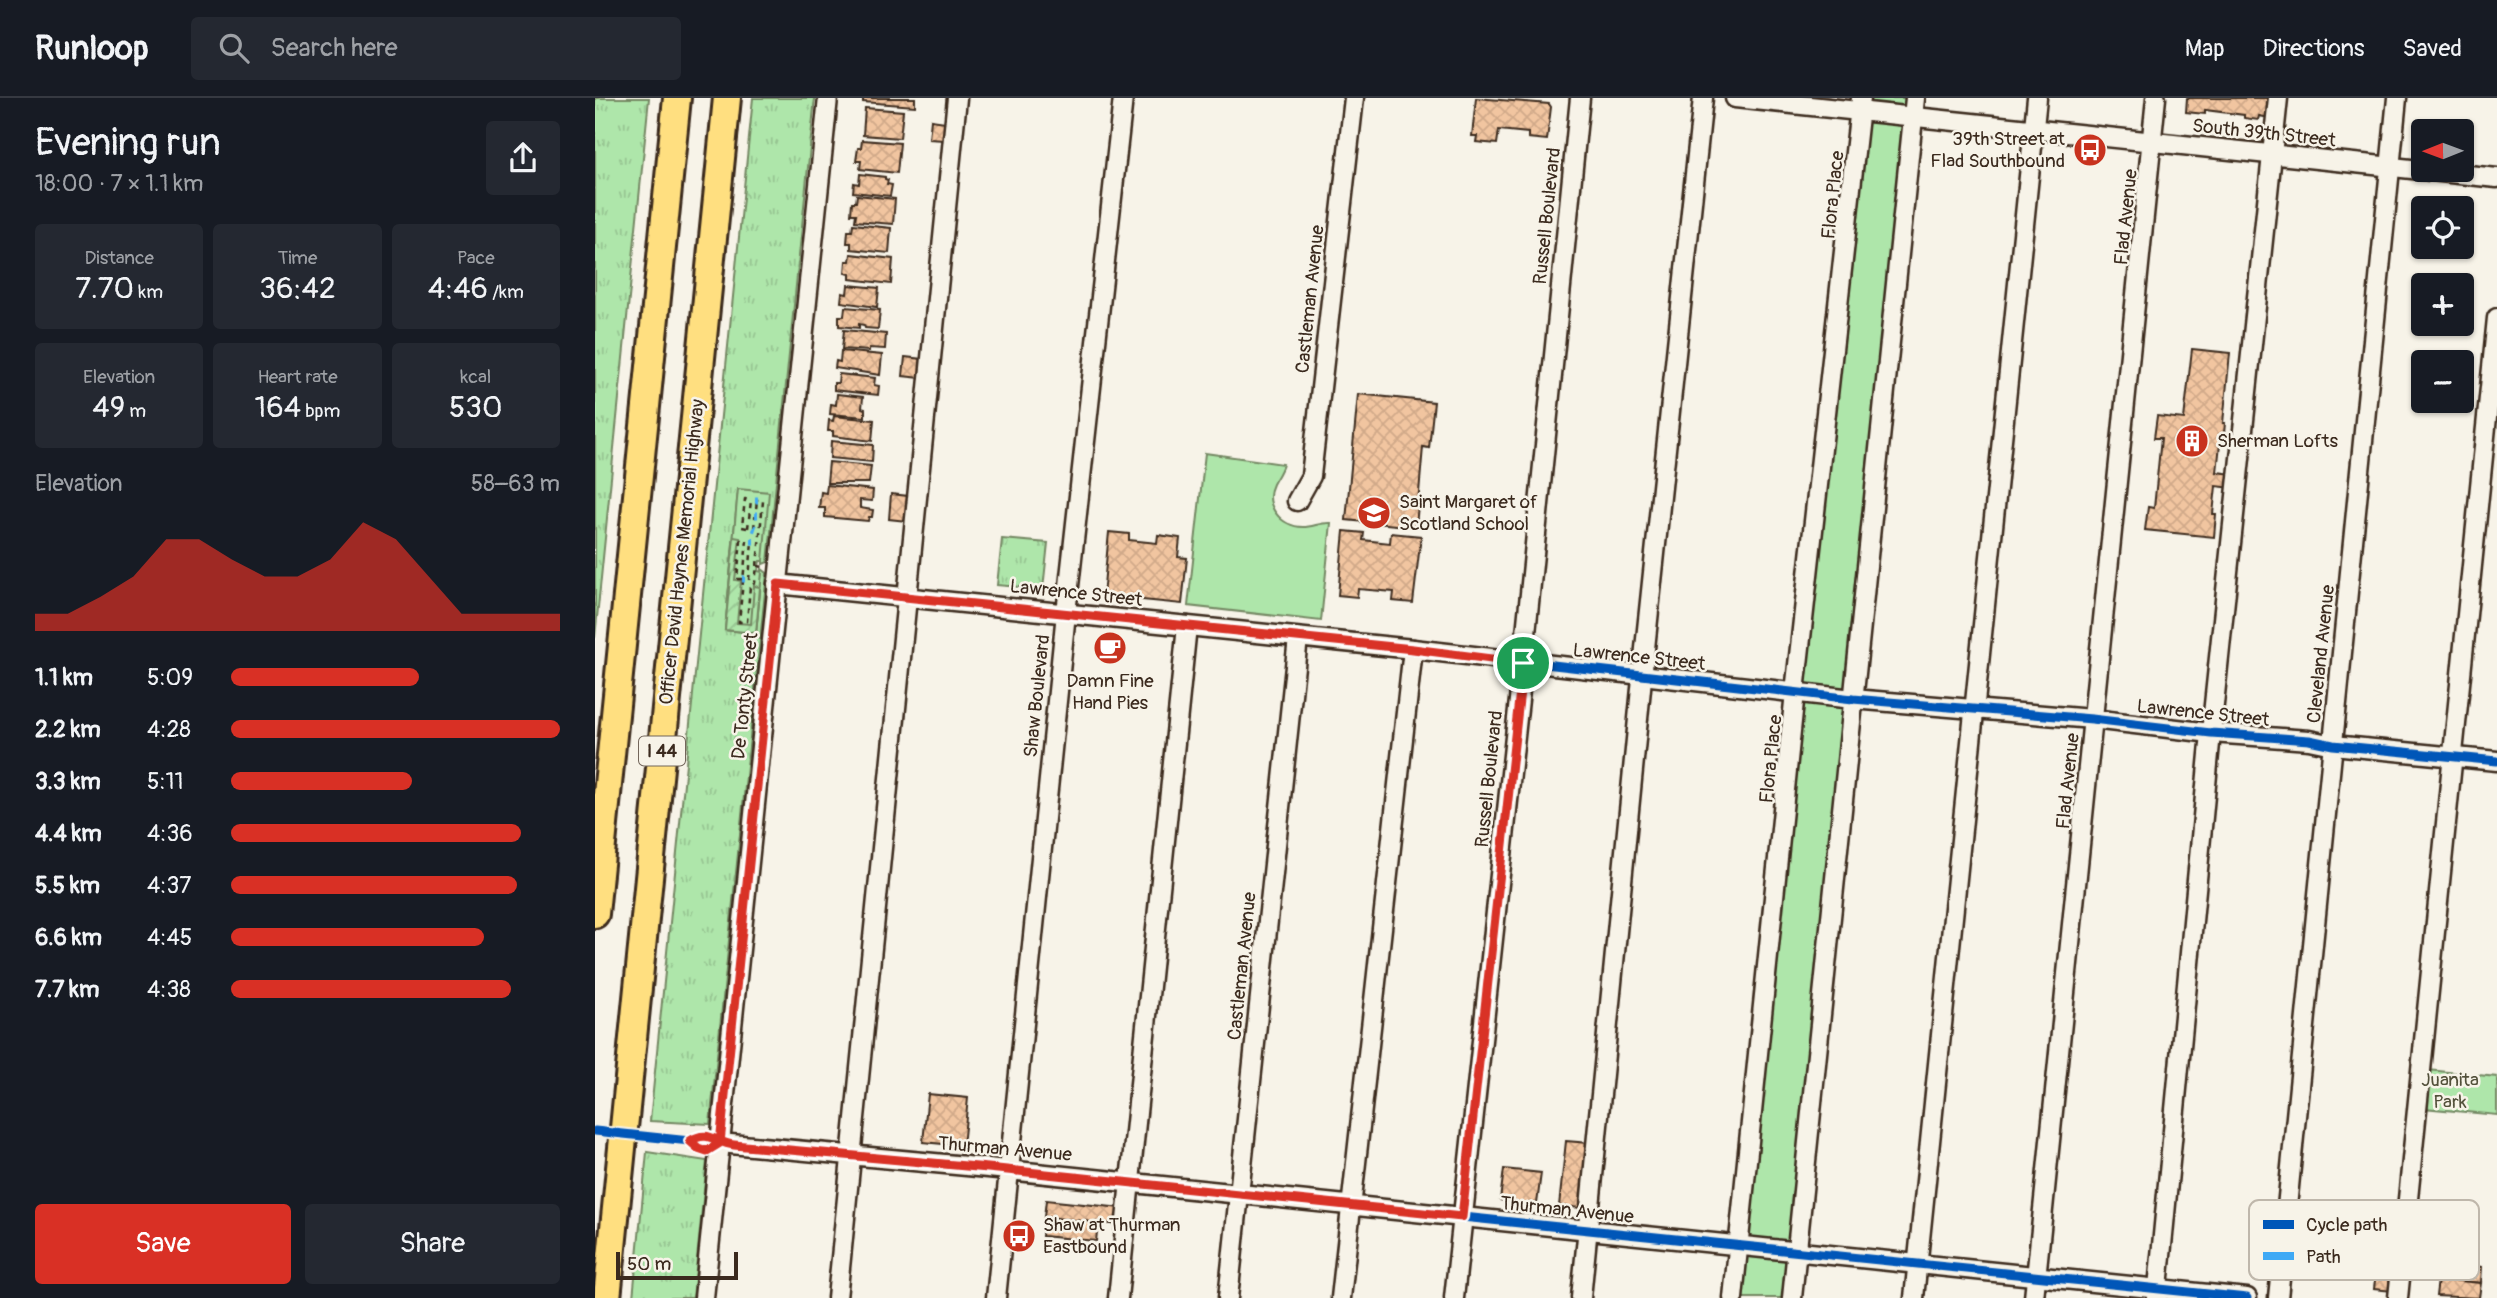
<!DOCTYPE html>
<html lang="en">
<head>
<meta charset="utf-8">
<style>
	body { margin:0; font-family:Pangolin,sans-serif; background:#242831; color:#f1f3f6; height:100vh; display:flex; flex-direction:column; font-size:26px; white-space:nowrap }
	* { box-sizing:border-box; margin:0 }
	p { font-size:23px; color:#9ea1a6 }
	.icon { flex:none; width:38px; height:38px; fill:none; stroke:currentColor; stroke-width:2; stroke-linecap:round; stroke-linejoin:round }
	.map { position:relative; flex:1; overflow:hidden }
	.details { display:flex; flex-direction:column; background:#171b24; width:595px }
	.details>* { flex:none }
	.needle { width:46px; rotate:269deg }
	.controls { position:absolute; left:1816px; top:21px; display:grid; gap:14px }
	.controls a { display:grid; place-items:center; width:63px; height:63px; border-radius:7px; background:#171b24; box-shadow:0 2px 5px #0004; font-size:35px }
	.scale { position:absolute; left:21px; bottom:18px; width:122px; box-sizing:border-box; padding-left:7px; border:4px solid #3b2a1e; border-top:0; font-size:19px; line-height:24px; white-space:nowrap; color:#3b2a1e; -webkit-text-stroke:5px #f7f3e8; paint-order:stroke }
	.pin { position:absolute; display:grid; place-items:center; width:60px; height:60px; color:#fff; margin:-30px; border:4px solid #fff; border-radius:50%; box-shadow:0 2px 7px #0007 }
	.round { display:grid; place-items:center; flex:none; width:74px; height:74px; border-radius:7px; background:#242831 }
	.summary { display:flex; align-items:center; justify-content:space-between; height:119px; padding:0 35px }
	h1 { font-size:38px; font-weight:600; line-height:52px }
	.metrics { display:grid; grid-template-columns:repeat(3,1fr); gap:10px; height:119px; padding:7px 35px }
	.metrics div { display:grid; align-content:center; border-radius:7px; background:#242831; text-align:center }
	.metrics b { font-size:30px; font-weight:600 }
	.metrics small { font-size:19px; font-weight:400 }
	.metrics p { font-size:19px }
	.chart { height:196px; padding:14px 35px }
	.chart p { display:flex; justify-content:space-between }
	.chart svg { width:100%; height:126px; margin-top:7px; fill:#d93025; opacity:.7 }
	.cta { display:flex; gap:14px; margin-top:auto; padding:14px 35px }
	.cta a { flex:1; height:80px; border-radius:7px; background:#d93025; color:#fff; font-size:28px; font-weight:600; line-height:80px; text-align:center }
	.cta a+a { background:#242831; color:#f1f3f6 }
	ul { padding:0 35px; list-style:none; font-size:23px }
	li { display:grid; grid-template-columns:112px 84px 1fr; align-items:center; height:52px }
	li i { height:18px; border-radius:9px; background:#d93025 }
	header { display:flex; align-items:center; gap:42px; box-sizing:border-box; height:98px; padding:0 35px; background:#171b24; border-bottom:2px solid #363941 }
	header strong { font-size:33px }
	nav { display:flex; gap:38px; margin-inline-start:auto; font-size:24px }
	.search { width:490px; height:63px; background:#242831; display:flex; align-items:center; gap:18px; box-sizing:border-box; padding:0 24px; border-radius:7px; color:#9ea1a6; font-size:26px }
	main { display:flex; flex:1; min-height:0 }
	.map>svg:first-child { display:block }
	.grass { fill:url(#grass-tufts); stroke:#748864; stroke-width:2 }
	.park { fill:#aee6aa; stroke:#748864; stroke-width:2 }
	.garden { fill:url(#garden-furrows); stroke:#748864; stroke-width:2 }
	.building { fill:url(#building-cross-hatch); stroke:#3b2a1e; stroke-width:2 }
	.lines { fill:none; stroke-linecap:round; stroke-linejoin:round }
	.minor-casing { stroke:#3b2a1e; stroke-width:23 }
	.highway-casing { stroke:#3b2a1e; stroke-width:32 }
	.path { stroke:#3b2a1e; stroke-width:2.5; stroke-dasharray:5 5; stroke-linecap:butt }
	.minor { stroke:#f7f3e8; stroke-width:18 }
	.highway { stroke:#ffdf80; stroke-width:26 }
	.quiet { stroke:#3fa9f5; stroke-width:7; stroke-dasharray:14 7; stroke-linecap:butt }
	.cycleway-casing { stroke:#f7f3e8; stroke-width:13 }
	.cycleway { stroke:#0057b8; stroke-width:9 }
	.route-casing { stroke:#fff; stroke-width:14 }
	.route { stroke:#d93025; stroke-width:9 }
	.labels { text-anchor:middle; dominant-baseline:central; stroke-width:5; stroke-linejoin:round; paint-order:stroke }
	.shield { fill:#f7f3e8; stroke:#73665b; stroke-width:2 }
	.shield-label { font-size:18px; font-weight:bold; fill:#3b2a1e }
	.street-label { font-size:19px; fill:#3b2a1e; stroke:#f7f3e8 }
	.poi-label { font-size:19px; fill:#3b2a1e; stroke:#f7f3e8; text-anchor:start }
	.park-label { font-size:19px; fill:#52503a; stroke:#f7f3e8 }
	.key { fill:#f7f3e8; stroke:#bfb7ab; stroke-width:2 }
	.key-label { font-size:19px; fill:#3b2a1e }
</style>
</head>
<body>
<header>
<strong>Runloop</strong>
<div class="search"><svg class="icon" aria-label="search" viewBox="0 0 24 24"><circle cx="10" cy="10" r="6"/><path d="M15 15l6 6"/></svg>Search here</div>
<nav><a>Map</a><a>Directions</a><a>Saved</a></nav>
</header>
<main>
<section class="details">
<div class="summary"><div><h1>Evening run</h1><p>18:00 · 7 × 1.1 km</p></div><a class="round"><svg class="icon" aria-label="share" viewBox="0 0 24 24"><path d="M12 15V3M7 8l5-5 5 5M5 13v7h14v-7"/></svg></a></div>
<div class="metrics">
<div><p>Distance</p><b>7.70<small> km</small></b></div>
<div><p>Time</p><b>36:42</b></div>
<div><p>Pace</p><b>4:46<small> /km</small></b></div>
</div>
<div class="metrics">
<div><p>Elevation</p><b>49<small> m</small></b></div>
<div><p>Heart rate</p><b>164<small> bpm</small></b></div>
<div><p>kcal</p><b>530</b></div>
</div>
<div class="chart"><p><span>Elevation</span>58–63 m</p>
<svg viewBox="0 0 160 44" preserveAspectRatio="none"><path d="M0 44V38L10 38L20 32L30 25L40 12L50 12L60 19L70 25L80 25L90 19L100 6L110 12L120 25L130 38L140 38L150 38L160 38V44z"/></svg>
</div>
<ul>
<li><b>1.1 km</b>5:09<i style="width:57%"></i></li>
<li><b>2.2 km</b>4:28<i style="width:100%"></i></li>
<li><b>3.3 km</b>5:11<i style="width:55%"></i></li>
<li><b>4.4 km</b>4:36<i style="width:88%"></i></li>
<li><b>5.5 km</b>4:37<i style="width:87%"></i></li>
<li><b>6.6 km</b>4:45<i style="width:77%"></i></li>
<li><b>7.7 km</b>4:38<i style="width:85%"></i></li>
</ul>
<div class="cta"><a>Save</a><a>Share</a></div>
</section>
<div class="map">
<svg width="1902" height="1200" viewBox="0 0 1902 1200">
	<defs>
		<pattern id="grass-tufts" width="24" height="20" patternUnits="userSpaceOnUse" patternTransform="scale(1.75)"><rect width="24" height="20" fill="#aee6aa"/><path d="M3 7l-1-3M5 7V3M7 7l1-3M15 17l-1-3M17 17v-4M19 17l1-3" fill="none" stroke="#97c592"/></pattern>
		<pattern id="garden-furrows" width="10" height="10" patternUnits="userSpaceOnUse" patternTransform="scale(1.75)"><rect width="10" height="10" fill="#aee6aa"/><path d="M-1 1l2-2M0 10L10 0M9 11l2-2" fill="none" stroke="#97c592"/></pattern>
		<pattern id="building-cross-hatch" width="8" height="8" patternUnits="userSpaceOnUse" patternTransform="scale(1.75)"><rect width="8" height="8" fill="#f1c5a0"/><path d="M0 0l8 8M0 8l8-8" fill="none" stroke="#d0a989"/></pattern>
	</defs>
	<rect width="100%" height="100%" fill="#f7f3e8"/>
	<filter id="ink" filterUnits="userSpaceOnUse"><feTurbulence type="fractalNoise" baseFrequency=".0143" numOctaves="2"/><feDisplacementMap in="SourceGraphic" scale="14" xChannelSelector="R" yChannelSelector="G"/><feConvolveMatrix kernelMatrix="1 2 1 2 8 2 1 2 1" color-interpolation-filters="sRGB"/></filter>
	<g filter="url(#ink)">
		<g class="grass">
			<path d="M0 0H54L0 540Z"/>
			<path d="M158 0H220L173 464 168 466V463H164L143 392 130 532 161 535 167 471 172 475 115 1026 55 1023Z"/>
			<path d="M407 441 453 445 448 491 402 487Z"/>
			<path d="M52 1054 112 1063 98 1200H38Z"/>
		</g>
		<g class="park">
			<path d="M1266 0H1320L1197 1200H1138Z"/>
			<path d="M610 355 688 366C686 374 682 378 678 386 668 407 686 429 708 429 718 429 726 424 736 425L726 523 593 508Z"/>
			<path d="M143 391 174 394 168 463H165L163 473 167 474 161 535 130 532Z"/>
			<path d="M1833 972 1902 979V1017L1829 1010Z"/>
		</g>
		<path class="garden" d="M139 439 145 440 140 482 146 483 142 525 156 526 159 488 165 489 161 535 130 532Z"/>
		<g class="building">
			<path d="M268 0H320V8L268 4Z"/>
			<path d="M881 0 954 6 956 9 952 42 933 40V35L904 32 902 46 881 44 882 38H877Z"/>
			<path d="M1592 0H1677L1675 20 1664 18 1663 22 1649 20V17L1610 12V16L1591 14Z"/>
			<path d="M270 10 308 13 305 40 268 37Z"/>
			<path d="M336 22 351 24 349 42 334 41Z"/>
			<path d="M267 42 305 45 302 75 265 71 266 63H261L263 50H266Z"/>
			<path d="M265 76 290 79V81L293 82 292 86 297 87 295 98 258 94 259 85 264 86Z"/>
			<path d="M262 97 300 101 298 126 260 123 261 116H256L257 104H261Z"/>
			<path d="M258 126 296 130 294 155 256 151V145H252L253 133H257Z"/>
			<path d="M256 156 298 161 296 186 255 181V176L250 175 251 163H255Z"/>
			<path d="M253 187 284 190 282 209 246 204 247 195 252 196Z"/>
			<path d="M250 209 285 212 283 231 270 230 269 227 264 226V230L244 228V218H249Z"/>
			<path d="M249 232 291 236 290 251 274 250V253L247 251Z"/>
			<path d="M1597 251 1635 255 1628 325H1630L1628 346H1625L1622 374 1639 376 1637 390 1621 388 1618 416H1621L1619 439 1550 432 1553 409 1559 410 1566 340H1559L1562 318 1589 321Z"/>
			<path d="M246 253 287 257 285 277 240 270 241 263 245 264Z"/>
			<path d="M310 259 327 261 325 280 308 278Z"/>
			<path d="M244 276 280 280 279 287 284 288 283 297 239 292V285H243Z"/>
			<path d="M242 296 268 299 267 310 270 311V319L235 316 236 306 241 307Z"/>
			<path d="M763 296 839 304 834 350 828 349 821 429 751 422Z"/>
			<path d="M239 318 279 322 277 343 238 338V333H233L234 322 238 323Z"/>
			<path d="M236 343 278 347 277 364 235 360Z"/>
			<path d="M234 364 276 368 274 385H232Z"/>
			<path d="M232 387 278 392 277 403 265 402V410L278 412 277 419H274L273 423 230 419V410H224L226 394 231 395Z"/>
			<path d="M296 396 313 398 311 423 294 421Z"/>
			<path d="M749 433 769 435 768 442 795 445 796 435 826 438 818 505 798 503 799 494 763 491 762 499 743 497Z"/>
			<path d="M514 434 534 436V442L562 445 563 437 585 440 583 459 592 460 587 506 508 498Z"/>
			<path d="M333 996 373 1000 368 1048 328 1044Z"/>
			<path d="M971 1043 994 1045 987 1110 964 1108Z"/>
			<path d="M909 1071 946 1075 942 1106 905 1102Z"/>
			<path d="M451 1102 526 1110 525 1127 449 1119Z"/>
			<path d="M449 1119 503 1125 501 1143 447 1138Z"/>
			<path d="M1784 1148 1802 1150 1797 1193 1779 1191Z"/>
			<path d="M1844 1165 1887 1169 1886 1185 1843 1181Z"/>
			<path d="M1843 1181 1886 1185 1884 1200 1841 1198Z"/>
		</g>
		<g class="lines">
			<defs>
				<g id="minor">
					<path d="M1140 0 1902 80"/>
					<path d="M702 403 716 378 759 0"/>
					<path d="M182 486 818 551 1258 601 1497 621 1616 635 1714 642 1738 647 1902 663"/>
					<path d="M125 1045 393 1070 1652 1200"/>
					<path d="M109 1200 233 0"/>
					<path d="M242 1200 362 0"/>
					<path d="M401 1200 471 515 528 0"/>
					<path d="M523 1200 592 528"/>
					<path d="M633 1200 703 540"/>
					<path d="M746 1200 818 551"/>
					<path d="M859 1200 928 565 985 0"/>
					<path d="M986 1200 1049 560 1108 0"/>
					<path d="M1138 1200 1200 594 1266 0"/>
					<path d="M1197 1200 1320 0"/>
					<path d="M1319 1200 1442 0"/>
					<path d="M1439 1200 1561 0"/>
					<path d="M1562 1200 1616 635 1683 0"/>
					<path d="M1683 1200 1802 0"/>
					<path d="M1803 1200 1902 220"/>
				</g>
				<g id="highway">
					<path d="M0 816 82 0"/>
					<path d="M12 1200 132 0"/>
				</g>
			</defs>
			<use href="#minor" class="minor-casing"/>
			<use href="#highway" class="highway-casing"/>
			<g class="path">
				<path d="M152 430 147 429 150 401 154 402"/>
				<path d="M153 430 156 402"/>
				<path d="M159 430 162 402"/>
				<path d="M152 442 144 524H152L155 488 160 485 162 468 169 469"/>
				<path d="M162 468 168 403 163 402"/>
				<path d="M147 481H142L146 442H150"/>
				<path d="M154 482 157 443"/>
			</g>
			<use href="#minor" class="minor"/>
			<use href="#highway" class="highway"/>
			<g class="quiet">
				<path d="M160 402H163"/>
				<path d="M160 417H163"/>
				<path d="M158 430 161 431"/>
				<path d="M156 443H159"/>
				<path d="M147 481H150"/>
			</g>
			<defs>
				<g id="cycleway">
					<path d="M182 486 818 551 1258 601 1497 621 1616 635 1714 642 1738 647 1902 663"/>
					<path d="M0 1033 95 1043C114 1031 120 1045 139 1047L393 1070 1652 1200"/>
				</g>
			</defs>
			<use href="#cycleway" class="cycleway-casing"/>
			<use href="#cycleway" class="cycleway"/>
		</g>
	</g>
	<g class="lines" filter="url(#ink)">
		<defs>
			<path id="route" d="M928 565 818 551 183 486 125 1045 112 1053 103 1050 95 1043C114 1031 120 1045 139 1047L393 1070 867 1119 928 565"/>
		</defs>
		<use href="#route" class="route-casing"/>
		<use href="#route" class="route"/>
	</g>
	<defs>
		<symbol id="bus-disc" viewBox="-11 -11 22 22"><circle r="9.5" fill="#c8321e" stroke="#f7f3e8"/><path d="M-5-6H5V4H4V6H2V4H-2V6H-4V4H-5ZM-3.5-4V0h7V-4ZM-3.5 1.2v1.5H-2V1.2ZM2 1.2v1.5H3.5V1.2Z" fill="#fff"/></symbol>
		<symbol id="building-disc" viewBox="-11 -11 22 22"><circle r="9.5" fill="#c8321e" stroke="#f7f3e8"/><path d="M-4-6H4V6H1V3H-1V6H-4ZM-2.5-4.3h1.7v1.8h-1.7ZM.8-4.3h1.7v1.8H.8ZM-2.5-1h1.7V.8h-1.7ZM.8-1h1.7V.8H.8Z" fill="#fff"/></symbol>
		<symbol id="school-disc" viewBox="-11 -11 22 22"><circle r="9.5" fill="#c8321e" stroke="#f7f3e8"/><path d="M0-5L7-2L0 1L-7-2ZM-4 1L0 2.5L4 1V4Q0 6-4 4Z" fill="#fff"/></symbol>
		<symbol id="cafe-disc" viewBox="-11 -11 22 22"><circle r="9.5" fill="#c8321e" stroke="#f7f3e8"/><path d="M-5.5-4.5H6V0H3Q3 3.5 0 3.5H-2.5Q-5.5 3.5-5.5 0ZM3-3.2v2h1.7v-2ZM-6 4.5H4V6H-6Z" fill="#fff"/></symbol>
	</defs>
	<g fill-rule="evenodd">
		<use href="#bus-disc" x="1476" y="33" width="38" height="38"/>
		<use href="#building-disc" x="1578" y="324" width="38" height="38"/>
		<use href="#school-disc" x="760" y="396" width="38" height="38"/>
		<use href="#cafe-disc" x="496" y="531" width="38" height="38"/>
		<use href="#bus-disc" x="405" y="1119" width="38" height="38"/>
	</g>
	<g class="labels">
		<rect class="shield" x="44" y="638.5" width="46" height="29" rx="5"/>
		<g class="shield-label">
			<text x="67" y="653">I 44</text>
		</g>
		<g class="street-label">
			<text transform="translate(1669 35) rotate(6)">South 39th Street</text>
			<text transform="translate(1238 97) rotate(-84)">Flora Place</text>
			<text transform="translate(952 118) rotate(-84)">Russell Boulevard</text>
			<text transform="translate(1531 119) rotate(-84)">Flad Avenue</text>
			<text transform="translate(715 201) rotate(-84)">Castleman Avenue</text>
			<text transform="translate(87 454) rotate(-84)">Officer David Haynes Memorial Highway</text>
			<text transform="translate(481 495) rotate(6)">Lawrence Street</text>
			<text transform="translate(1726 556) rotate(-84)">Cleveland Avenue</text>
			<text transform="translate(1044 559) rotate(6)">Lawrence Street</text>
			<text transform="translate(150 598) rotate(-84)">De Tonty Street</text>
			<text transform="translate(442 598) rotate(-84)">Shaw Boulevard</text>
			<text transform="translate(1608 615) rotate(6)">Lawrence Street</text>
			<text transform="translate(1176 661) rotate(-84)">Flora Place</text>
			<text transform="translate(894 681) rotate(-84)">Russell Boulevard</text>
			<text transform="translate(1473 683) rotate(-84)">Flad Avenue</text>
			<text transform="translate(647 868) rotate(-84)">Castleman Avenue</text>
			<text transform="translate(410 1051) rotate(5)">Thurman Avenue</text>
			<text transform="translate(972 1112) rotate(6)">Thurman Avenue</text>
		</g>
		<g class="poi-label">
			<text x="1470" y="41" text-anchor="end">39th Street at<tspan x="1470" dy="22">Flad Southbound</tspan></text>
			<text x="1622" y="343">Sherman Lofts</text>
			<text x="804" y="404">Saint Margaret of<tspan x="804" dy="22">Scotland School</tspan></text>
			<text x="515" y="583" text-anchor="middle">Damn Fine<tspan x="515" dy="22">Hand Pies</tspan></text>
			<text x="448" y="1127">Shaw at Thurman<tspan x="448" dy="22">Eastbound</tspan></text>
		</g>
		<g class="park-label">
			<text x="1855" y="982">Juanita<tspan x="1855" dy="22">Park</tspan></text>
		</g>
	</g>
	<rect x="1654" y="1102" width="230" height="80" rx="10" class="key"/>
	<rect x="1668" y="1122" width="31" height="9" fill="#0057b8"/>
	<rect x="1668" y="1154" width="31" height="8" fill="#3fa9f5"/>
	<g class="key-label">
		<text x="1711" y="1133">Cycle path</text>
		<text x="1711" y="1165">Path</text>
	</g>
</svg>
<div class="controls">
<a><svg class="needle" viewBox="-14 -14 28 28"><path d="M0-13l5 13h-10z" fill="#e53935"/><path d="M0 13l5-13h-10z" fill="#9ea1a6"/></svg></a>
<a><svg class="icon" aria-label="locate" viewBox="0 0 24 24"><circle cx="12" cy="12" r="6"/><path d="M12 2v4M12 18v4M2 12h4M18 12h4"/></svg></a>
<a>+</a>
<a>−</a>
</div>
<div class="scale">50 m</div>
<div class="pin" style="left:928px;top:565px;background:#1e9e55"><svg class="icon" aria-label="arrive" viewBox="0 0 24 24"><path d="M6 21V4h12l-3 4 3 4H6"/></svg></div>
</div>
</main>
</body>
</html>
